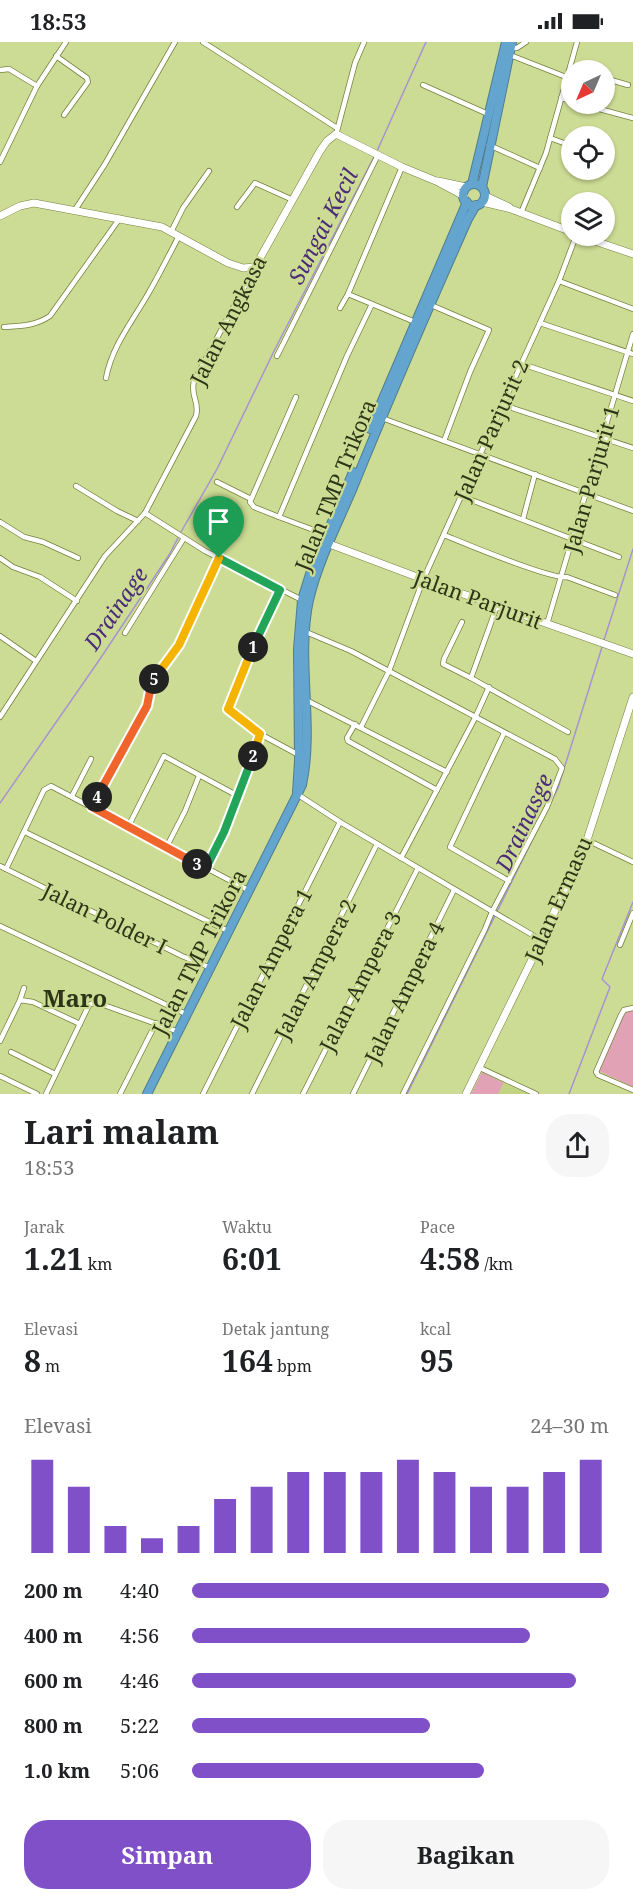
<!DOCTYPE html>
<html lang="id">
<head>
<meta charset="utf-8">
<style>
	body { margin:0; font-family:"Noto Serif",serif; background:#f6f6f6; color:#202124; height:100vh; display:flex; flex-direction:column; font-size:22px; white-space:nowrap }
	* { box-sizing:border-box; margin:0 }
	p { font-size:20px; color:#757577 }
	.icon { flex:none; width:33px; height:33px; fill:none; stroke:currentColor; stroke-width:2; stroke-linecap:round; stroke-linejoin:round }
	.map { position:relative; height:1052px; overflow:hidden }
	.details { display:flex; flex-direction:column; background:#fff; flex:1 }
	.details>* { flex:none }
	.needle { width:39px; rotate:224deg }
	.controls { position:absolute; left:561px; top:18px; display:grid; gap:12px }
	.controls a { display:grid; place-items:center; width:54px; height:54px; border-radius:50%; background:#fff; box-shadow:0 2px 4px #0004; font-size:30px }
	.pin { position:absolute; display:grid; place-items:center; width:51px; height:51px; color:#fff; margin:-62px -26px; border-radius:50% 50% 50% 0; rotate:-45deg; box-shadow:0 0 6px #0007 }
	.pin .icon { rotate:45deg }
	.km { position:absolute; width:30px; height:30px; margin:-15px; border-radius:50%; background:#222; color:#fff; font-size:16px; line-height:30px; text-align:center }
	.round { display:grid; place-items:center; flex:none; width:63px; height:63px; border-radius:24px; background:#f6f6f6 }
	.summary { display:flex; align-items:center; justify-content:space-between; height:102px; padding:0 24px }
	h1 { font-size:33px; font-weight:700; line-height:45px }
	.stats { display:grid; grid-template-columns:repeat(3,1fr); gap:9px; height:102px; padding:6px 24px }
	.stats div { display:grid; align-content:center }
	.stats b { font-size:30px; font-weight:700 }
	.stats small { font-size:16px; font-weight:400 }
	.stats p { font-size:16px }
	.chart { height:168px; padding:12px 24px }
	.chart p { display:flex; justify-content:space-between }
	.chart svg { width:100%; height:108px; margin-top:6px; stroke:#8050c9; stroke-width:6 }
	.button { display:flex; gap:12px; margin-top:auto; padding:12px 24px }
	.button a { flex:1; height:69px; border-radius:24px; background:#8050c9; color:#fff; font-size:24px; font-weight:700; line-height:69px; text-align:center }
	.button a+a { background:#f6f6f6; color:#202124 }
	ul { padding:0 24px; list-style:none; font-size:20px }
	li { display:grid; grid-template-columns:96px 72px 1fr; align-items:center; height:45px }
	li i { height:15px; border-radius:8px; background:#8050c9 }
	.status { display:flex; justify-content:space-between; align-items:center; height:42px; padding:0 30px; background:#fff; direction:ltr }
	.status svg { height:16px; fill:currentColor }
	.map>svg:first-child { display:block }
	.built { fill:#c3d384 }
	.green { fill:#e1a2b6 }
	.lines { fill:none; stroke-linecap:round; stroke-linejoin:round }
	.stream { stroke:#a793d3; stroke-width:1.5 }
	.street-casing { stroke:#74813c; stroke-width:6 }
	.secondary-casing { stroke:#74813c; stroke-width:8 }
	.highway-casing { stroke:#507d8f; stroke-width:10 }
	.street { stroke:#fff; stroke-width:4.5 }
	.secondary { stroke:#fff; stroke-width:7 }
	.highway { stroke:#63a5cf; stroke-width:8 }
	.split-1-casing { stroke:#fff; stroke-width:12 }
	.split-2-casing { stroke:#fff; stroke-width:12 }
	.split-3-casing { stroke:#fff; stroke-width:12 }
	.split-4-casing { stroke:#fff; stroke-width:12 }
	.split-5-casing { stroke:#fff; stroke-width:12 }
	.split-6-casing { stroke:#fff; stroke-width:12 }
	.split-1 { stroke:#22a559; stroke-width:8 }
	.split-2 { stroke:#f5b400; stroke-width:8 }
	.split-3 { stroke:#22a559; stroke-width:8 }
	.split-4 { stroke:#f0652b; stroke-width:8 }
	.split-5 { stroke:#f0652b; stroke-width:8 }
	.split-6 { stroke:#f5b400; stroke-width:8 }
	.labels { text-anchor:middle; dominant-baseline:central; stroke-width:4.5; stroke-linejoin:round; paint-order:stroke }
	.street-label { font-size:21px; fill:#2e3417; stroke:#cddc94 }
	.water-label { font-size:22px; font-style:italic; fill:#4a2c77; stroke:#cddc94 }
	.quarter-label { font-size:24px; font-weight:bold; fill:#2e3417; stroke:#cddc94 }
</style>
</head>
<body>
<div class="status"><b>18:53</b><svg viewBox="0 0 49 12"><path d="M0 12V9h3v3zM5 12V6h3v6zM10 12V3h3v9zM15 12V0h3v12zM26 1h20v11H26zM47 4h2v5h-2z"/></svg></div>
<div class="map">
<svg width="633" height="1052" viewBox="0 0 633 1052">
	<rect width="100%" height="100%" fill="#cddc94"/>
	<path class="built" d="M504 1041 529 1052H498Z"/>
	<g class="green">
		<path d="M629 967 633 969V1045L599 1029 598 1026 623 972Z"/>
		<path d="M482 1030 504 1041 498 1052H471Z"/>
	</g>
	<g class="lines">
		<g class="stream">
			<path d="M377 109 426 0"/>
			<path d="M181 490 217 427 274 309 375 113"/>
			<path d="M604 598 633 507"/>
			<path d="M0 761 100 617 169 513 179 494"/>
			<path d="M407 1052 558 746 602 605"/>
			<path d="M569 1052 610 945 602 937 633 860"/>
		</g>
		<defs>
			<g id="street">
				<path d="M203 0 337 86"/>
				<path d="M511 6H517L526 0"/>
				<path d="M510 13 566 35"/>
				<path d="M56 14 87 36 88 40 64 73"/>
				<path d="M0 28 9 27 37 44"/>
				<path d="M604 36 628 43"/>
				<path d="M423 43 488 72"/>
				<path d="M561 56 572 59"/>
				<path d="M581 62 633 76"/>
				<path d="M337 89 355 21 364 0"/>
				<path d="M550 96 572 104"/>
				<path d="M489 103 540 126"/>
				<path d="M0 120 37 44 66 0"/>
				<path d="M604 120H605"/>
				<path d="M237 165 255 141 293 158"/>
				<path d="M75 168 105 122 175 0"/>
				<path d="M521 171 546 111 577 0"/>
				<path d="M171 190 183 166 209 129"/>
				<path d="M576 194 559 239 633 267"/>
				<path d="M348 252 372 262"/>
				<path d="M431 263 489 288 470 330 444 399"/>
				<path d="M340 266 348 252 402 125"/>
				<path d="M540 281 633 312"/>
				<path d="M4 285C21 284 35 284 50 274L120 176"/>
				<path d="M277 314 378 113"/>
				<path d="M522 322 633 359"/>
				<path d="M106 336C112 304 132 280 148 252 159 233 169 213 179 194"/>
				<path d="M296 355 250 460 254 465 279 475 347 314 372 262 415 280"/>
				<path d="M503 363 633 406"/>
				<path d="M382 376 633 469"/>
				<path d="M217 440 251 457"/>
				<path d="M76 444 117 469 138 479"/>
				<path d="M461 454 619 515"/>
				<path d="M145 471 205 509 302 558"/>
				<path d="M279 475 327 493"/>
				<path d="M523 477 535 432"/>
				<path d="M0 480 24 495 43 500 78 516"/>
				<path d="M444 493C464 501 551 538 567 535L615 553"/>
				<path d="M0 516 13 525 40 535 77 559"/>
				<path d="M280 548 251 608 228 667 260 692 299 713"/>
				<path d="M497 564 471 636 568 690"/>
				<path d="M462 580 444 617 443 622 471 636"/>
				<path d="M547 582 633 292"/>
				<path d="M306 590 351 609 555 717 562 726 547 765 492 870 485 887 403 1052"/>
				<path d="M125 591 184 496"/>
				<path d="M0 594 36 619"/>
				<path d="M306 658 447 730"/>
				<path d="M0 675 105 514 145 471 196 374C200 359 190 355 194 339L255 225"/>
				<path d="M355 682 347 696 348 699 437 748"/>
				<path d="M361 685 389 629 423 538 559 239"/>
				<path d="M504 691 450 805 509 839"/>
				<path d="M297 752 340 780 541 898"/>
				<path d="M72 754 91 717"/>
				<path d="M92 765 141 678 147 664 151 644 164 622 179 603 220 517"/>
				<path d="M128 785 164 714 238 754"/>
				<path d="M25 790 230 890"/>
				<path d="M587 798 633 820"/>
				<path d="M166 806 185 769 199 734"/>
				<path d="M401 816 475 676 489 645"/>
				<path d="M0 824 182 914 211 926"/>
				<path d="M206 826 223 790 260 692"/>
				<path d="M6 827 44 748 51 744 250 849"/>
				<path d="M0 884 188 973"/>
				<path d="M620 903 633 871"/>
				<path d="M20 958 24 946"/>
				<path d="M633 966 624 968 621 973 596 1030 598 1033 633 1048"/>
				<path d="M0 999 20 958 33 960 80 982"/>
				<path d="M11 1010 55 1032"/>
				<path d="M478 1025 536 1052"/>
				<path d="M0 1034 37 1052"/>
				<path d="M46 1052 89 963 93 961 101 962 179 990"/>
				<path d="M120 1052 156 981"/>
				<path d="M203 1052 340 780"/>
				<path d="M252 1052 377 802"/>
				<path d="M303 1052 418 826"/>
				<path d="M353 1052 454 848"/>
			</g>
			<g id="secondary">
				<path d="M438 139 466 145"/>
				<path d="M485 154 509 165"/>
				<path d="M482 160 511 167 572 190"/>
				<path d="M0 174 20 164 34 161 162 185 228 221 243 226 255 225 320 109 327 99 336 92 402 125 436 139 464 154"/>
				<path d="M580 194 633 212"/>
				<path d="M324 500 449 547 633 612"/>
				<path d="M466 1052 542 897 587 798 633 655"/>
			</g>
			<g id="highway">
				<path d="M472 142 506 0"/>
				<circle cx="474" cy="153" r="11"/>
				<path d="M482 145 512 0"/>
				<path d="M370 387 467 160"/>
				<path d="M297 751 299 719 298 607 302 558 310 532 353 430"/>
				<path d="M147 1052 302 743C315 682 296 619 309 558 318 520 337 483 352 448 389 357 428 267 468 177L476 163"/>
			</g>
		</defs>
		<use href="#street" class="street-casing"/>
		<use href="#secondary" class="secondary-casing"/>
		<use href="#highway" class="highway-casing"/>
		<use href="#street" class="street"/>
		<use href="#secondary" class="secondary"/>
		<use href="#highway" class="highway"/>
	</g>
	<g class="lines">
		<defs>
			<path id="split-1" d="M219 516 280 548 253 605"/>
			<path id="split-2" d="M253 714 260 692 228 667 253 605"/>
			<path id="split-3" d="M197 822 206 826 224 790 253 714"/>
			<path id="split-4" d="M97 755 92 765 197 822"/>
			<path id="split-5" d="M97 755 147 664 151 644 154 637"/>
			<path id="split-6" d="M154 637 179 603 219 516"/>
		</defs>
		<use href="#split-1" class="split-1-casing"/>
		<use href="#split-2" class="split-2-casing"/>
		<use href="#split-3" class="split-3-casing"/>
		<use href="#split-4" class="split-4-casing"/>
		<use href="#split-5" class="split-5-casing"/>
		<use href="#split-6" class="split-6-casing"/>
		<use href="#split-1" class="split-1"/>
		<use href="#split-2" class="split-2"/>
		<use href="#split-3" class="split-3"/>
		<use href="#split-4" class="split-4"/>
		<use href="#split-5" class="split-5"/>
		<use href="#split-6" class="split-6"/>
	</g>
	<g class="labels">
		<g class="street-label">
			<text transform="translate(228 278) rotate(-63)">Jalan Angkasa</text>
			<text transform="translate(491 388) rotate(-66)">Jalan Parjurit 2</text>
			<text transform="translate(591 437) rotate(-74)">Jalan Parjurit 1</text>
			<text transform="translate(335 443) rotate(-68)">Jalan TMP Trikora</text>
			<text transform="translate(478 557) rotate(20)">Jalan Parjurit</text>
			<text transform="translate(558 857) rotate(-66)">Jalan Ermasu</text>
			<text transform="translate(105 876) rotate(26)">Jalan Polder I</text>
			<text transform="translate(199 910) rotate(-63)">Jalan TMP Trikora</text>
			<text transform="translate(271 916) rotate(-63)">Jalan Ampera 1</text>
			<text transform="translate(315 927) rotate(-63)">Jalan Ampera 2</text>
			<text transform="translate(360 939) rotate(-63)">Jalan Ampera 3</text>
			<text transform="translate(404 950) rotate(-64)">Jalan Ampera 4</text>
		</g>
		<g class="water-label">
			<text transform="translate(322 184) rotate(-63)">Sungai Kecil</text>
			<text transform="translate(115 566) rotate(-56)">Drainage</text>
			<text transform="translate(523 780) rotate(-65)">Drainasge</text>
		</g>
		<g class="quarter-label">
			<text x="75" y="955">Maro</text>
		</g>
	</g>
</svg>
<div class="controls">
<a><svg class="needle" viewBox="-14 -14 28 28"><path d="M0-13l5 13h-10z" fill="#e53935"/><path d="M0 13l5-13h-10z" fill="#757577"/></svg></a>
<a><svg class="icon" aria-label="locate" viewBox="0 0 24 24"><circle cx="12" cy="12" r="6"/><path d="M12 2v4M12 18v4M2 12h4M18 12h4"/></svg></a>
<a><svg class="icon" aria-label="layers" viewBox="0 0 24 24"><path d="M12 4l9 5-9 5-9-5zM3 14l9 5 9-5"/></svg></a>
</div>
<div class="pin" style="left:219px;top:516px;background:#1e9e55"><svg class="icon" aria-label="arrive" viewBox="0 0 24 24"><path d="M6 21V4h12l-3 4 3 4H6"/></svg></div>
<b class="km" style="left:253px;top:605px">1</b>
<b class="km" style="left:253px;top:714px">2</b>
<b class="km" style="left:197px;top:822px">3</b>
<b class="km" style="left:97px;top:755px">4</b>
<b class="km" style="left:154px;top:637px">5</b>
</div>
<section class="details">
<div class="summary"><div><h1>Lari malam</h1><p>18:53</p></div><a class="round"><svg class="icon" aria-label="share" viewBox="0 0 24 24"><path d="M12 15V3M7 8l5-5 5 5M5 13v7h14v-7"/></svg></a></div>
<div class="stats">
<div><p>Jarak</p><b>1.21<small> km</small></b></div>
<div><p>Waktu</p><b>6:01</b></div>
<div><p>Pace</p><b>4:58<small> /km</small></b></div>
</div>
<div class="stats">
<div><p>Elevasi</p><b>8<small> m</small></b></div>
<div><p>Detak jantung</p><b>164<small> bpm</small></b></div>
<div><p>kcal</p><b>95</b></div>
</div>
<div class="chart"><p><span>Elevasi</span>24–30 m</p>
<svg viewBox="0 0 160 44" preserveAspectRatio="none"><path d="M5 44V6M15 44V17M25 44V33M35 44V38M45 44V33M55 44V22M65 44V17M75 44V11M85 44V11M95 44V11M105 44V6M115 44V11M125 44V17M135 44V17M145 44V11M155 44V6"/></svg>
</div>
<ul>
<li><b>200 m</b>4:40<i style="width:100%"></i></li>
<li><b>400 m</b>4:56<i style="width:81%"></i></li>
<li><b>600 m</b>4:46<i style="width:92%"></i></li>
<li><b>800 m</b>5:22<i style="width:57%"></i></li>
<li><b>1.0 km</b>5:06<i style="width:70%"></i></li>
</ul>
<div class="button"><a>Simpan</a><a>Bagikan</a></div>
</section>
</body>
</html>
